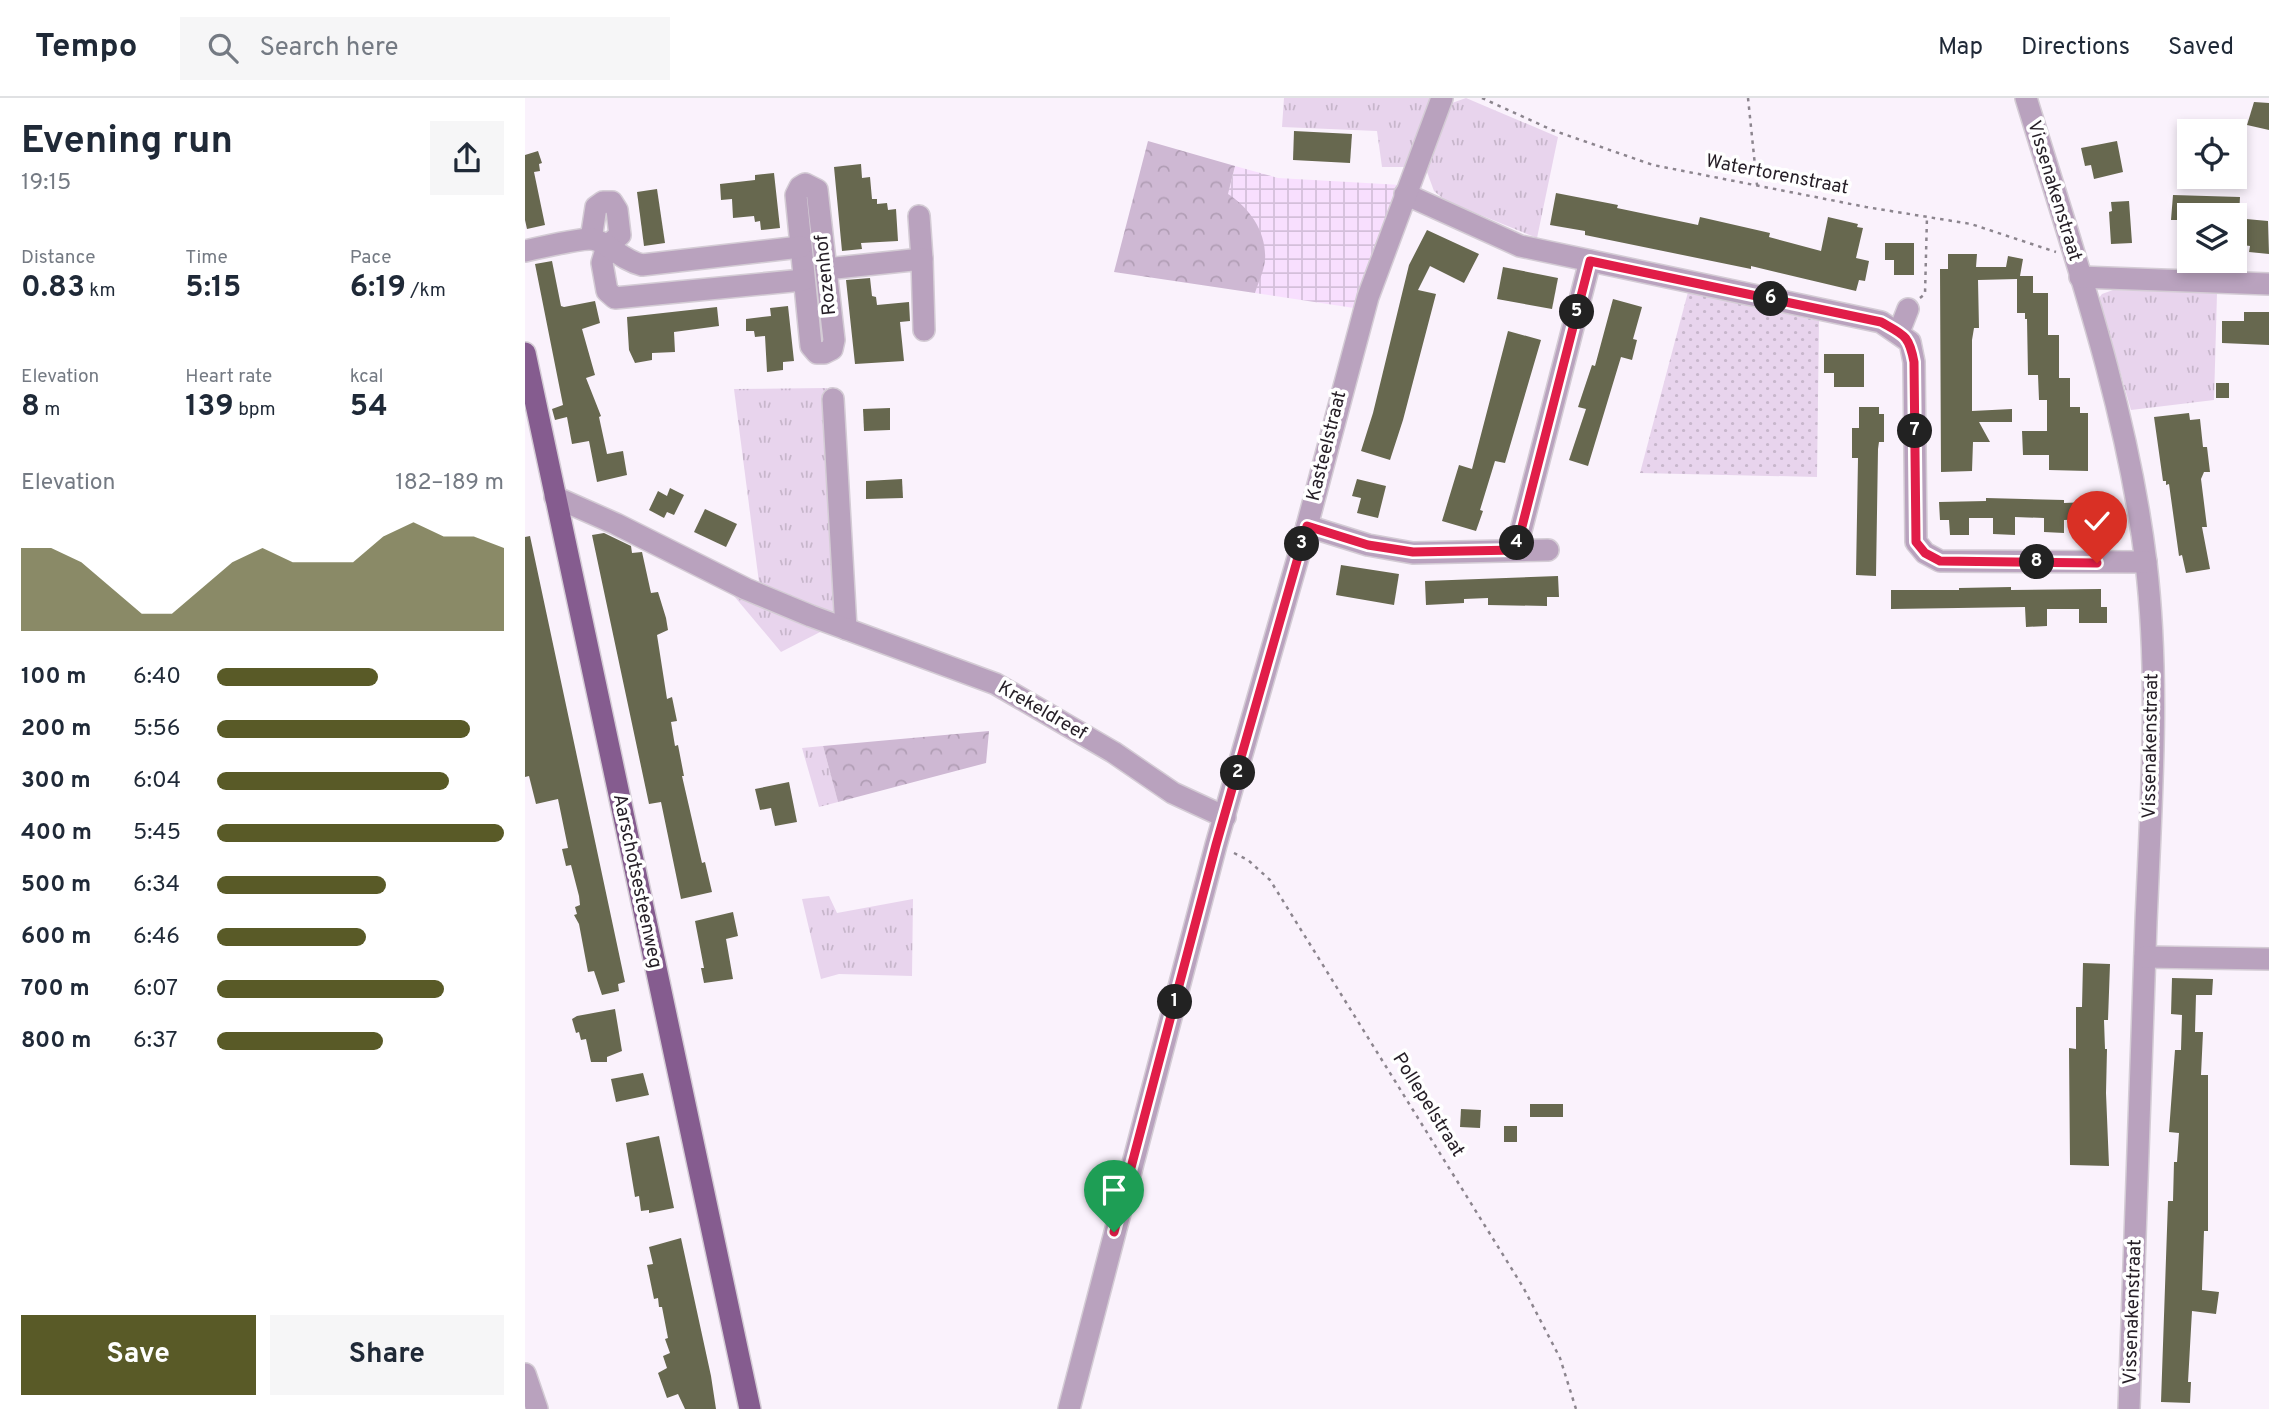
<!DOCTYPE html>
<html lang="en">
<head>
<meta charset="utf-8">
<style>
	body { margin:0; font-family:Overpass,sans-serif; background:#f6f6f7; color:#1f2937; height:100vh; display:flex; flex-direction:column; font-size:26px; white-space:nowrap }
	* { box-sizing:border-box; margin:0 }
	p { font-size:23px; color:#747a83 }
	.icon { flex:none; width:38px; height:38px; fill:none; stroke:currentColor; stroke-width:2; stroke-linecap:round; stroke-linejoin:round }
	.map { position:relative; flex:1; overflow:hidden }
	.sheet { display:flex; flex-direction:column; background:#fff; width:525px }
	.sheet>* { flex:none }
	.fabs { position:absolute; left:1652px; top:21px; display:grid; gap:14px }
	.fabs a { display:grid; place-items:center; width:70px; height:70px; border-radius:0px; background:#fff; box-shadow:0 4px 10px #0003; font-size:35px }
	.pin { position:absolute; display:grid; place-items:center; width:60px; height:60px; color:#fff; margin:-72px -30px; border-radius:50% 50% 50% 0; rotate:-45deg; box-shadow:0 0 7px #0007 }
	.pin .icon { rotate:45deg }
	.km { position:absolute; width:35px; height:35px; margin:-18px; border-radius:50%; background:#222; color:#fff; font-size:19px; line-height:35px; text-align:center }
	.round { display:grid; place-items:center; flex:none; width:74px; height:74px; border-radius:0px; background:#f6f6f7 }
	.overview { display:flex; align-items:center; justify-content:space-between; height:119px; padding:0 21px }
	h1 { font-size:38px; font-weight:700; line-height:52px }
	.metrics { display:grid; grid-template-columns:repeat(3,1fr); gap:10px; height:119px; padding:7px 21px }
	.metrics div { display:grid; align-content:center }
	.metrics b { font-size:30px; font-weight:700 }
	.metrics small { font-size:19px; font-weight:400 }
	.metrics p { font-size:19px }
	.chart { height:196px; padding:14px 21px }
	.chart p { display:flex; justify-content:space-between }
	.chart svg { width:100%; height:126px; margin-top:7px; fill:#595a27; opacity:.7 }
	.button { display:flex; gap:14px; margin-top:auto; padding:14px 21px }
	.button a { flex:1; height:80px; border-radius:0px; background:#595a27; color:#fff; font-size:28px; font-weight:700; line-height:80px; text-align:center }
	.button a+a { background:#f6f6f7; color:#1f2937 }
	ul { padding:0 21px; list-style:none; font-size:23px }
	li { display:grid; grid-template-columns:112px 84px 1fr; align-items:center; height:52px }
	li i { height:18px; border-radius:9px; background:#595a27 }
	header { display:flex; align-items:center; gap:42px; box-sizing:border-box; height:98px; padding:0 35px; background:#fff; border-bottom:2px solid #e0e1e3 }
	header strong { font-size:33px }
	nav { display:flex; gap:38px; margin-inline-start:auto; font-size:24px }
	.search { width:490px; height:63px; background:#f6f6f7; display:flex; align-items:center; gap:18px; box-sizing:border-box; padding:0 24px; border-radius:0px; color:#747a83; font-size:26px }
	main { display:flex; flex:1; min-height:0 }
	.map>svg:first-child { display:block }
	.industrial { fill:url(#industrial-grid) }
	.grass { fill:url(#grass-tufts) }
	.forest { fill:url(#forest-crowns) }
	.park { fill:url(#park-dots) }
	.building { fill:#67684f }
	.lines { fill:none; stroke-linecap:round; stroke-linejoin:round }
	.minor-casing { stroke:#d4ccd5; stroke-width:24 }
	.major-casing { stroke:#d4ccd5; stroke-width:24 }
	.path { stroke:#8c858e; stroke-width:2.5; stroke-dasharray:3.5 5; stroke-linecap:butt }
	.minor { stroke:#b9a2be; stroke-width:21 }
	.major { stroke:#855c8f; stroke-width:21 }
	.route-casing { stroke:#fff; stroke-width:14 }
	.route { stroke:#e11d48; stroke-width:9 }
	.labels { text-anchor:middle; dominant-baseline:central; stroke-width:7; stroke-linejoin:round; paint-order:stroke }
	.street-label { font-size:19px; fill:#251e26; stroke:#fff }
</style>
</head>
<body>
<header>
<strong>Tempo</strong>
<div class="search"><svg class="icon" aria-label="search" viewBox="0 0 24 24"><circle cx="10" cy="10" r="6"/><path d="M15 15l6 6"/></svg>Search here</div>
<nav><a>Map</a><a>Directions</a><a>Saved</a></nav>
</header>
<main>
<section class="sheet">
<div class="overview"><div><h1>Evening run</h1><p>19:15</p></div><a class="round"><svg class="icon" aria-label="share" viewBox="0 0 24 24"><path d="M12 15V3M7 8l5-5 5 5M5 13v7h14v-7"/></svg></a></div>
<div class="metrics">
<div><p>Distance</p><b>0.83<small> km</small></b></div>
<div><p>Time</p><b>5:15</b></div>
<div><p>Pace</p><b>6:19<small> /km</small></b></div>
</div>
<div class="metrics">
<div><p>Elevation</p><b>8<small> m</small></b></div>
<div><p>Heart rate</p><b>139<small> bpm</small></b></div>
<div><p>kcal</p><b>54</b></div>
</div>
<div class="chart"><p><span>Elevation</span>182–189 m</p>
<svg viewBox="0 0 160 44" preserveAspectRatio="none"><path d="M0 44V15L10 15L20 20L30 29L40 38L50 38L60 29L70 20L80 15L90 20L100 20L110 20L120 11L130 6L140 11L150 11L160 15V44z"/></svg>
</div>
<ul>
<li><b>100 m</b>6:40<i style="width:56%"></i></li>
<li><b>200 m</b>5:56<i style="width:88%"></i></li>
<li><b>300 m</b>6:04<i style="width:81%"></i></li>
<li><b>400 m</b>5:45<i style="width:100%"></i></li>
<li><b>500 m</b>6:34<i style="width:59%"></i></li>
<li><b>600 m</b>6:46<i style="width:52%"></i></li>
<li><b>700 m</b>6:07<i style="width:79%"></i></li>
<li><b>800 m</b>6:37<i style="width:58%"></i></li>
</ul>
<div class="button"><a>Save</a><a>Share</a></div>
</section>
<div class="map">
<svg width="1744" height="1311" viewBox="0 0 1744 1311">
	<defs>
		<pattern id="industrial-grid" width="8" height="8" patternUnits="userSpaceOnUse" patternTransform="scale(1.75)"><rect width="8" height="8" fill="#f8dffe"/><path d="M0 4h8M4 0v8" fill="none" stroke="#d4bfda"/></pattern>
		<pattern id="grass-tufts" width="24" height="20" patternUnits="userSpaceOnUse" patternTransform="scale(1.75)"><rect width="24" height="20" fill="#e8d4ed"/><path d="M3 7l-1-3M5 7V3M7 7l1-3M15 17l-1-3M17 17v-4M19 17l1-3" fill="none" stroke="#c7b6cb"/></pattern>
		<pattern id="forest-crowns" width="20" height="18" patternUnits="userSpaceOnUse" patternTransform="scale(1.75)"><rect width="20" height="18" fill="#ceb8d3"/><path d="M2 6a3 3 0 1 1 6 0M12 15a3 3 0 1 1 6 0" fill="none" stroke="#b19eb5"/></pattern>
		<pattern id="park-dots" width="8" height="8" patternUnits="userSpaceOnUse" patternTransform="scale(1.75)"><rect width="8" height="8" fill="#e8d4ed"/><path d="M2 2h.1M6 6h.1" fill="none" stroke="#c7b6cb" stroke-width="1.8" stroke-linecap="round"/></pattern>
	</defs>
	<rect width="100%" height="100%" fill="#faf2fc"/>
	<path class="industrial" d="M710 68 753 80 876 87 829 210 730 195 740 163 703 96Z"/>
	<g class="grass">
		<path d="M759 0H906L883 69H857L852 33 757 29Z"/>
		<path d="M941 0 1033 39 1012 140 921 103 909 93 902 74 927 5Z"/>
		<path d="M1588 192 1692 195 1689 302 1606 312 1574 200 1577 196Z"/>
		<path d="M302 290 315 522 235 492 209 291Z"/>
		<path d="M206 491 305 529 256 554 209 498Z"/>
		<path d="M298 648 313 704 294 709 277 650Z"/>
		<path d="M304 798 312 815 388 801 387 878 314 876 296 881 277 801Z"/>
	</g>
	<g class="forest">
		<path d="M623 43 710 68 703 96C725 110 742 135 740 162 739 173 733 185 730 195L589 174Z"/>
		<path d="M464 633 461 665 313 704 298 648Z"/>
	</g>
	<path class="park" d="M1163 194 1294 223 1292 379 1115 375Z"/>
	<g class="building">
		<path d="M1729 4 1744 5V32L1722 27Z"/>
		<path d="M769 33 827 36 825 65 768 62Z"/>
		<path d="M1592 43 1598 74 1569 81 1566 67 1560 68 1556 50Z"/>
		<path d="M13 53 17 65 14 66 15 73 9 74 20 127 2 131 0 122V57Z"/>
		<path d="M336 66 337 80 345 79 347 101H352V106L362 105 363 112 371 111 373 143 336 145 337 151 317 153 309 69Z"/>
		<path d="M249 75 255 130 236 132 235 123 230 124 229 118 208 120 207 101 196 102 195 86 230 82V77Z"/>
		<path d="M132 91 140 145 119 148 112 94Z"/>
		<path d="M1031 95 1093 107 1092 110 1173 127 1175 119 1245 135 1244 139 1296 153 1303 119 1333 126 1332 129 1338 130 1331 160 1344 163 1340 183 1334 182 1331 193 1226 168V171L1060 137V133L1025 127Z"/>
		<path d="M1648 97 1715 99 1714 117H1664V122H1646Z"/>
		<path d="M1604 103 1607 145 1586 146 1584 114 1587 113 1586 104Z"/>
		<path d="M1710 120 1743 123 1744 156 1724 154 1725 148 1710 146Z"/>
		<path d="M902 132 954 156 939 185 905 168 893 192 911 196 878 322 865 362 836 353 848 315 884 167Z"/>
		<path d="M1360 145H1389V177H1369V162H1360Z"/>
		<path d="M1423 156H1452L1451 169H1481L1483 158 1498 161 1495 178H1508V195H1523V237H1534V280H1545V309H1555V315H1563V373L1524 372V357H1498L1497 333H1522V302H1514L1513 277H1503L1502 221H1500V215H1492V181L1453 182 1454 230H1449L1447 242V313L1487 311V324H1454L1465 344H1448L1447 373 1416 374 1415 171H1423Z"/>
		<path d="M27 163 36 208 39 209 70 203 75 225 57 231 70 277 61 280 76 318 74 319 82 356 98 353 102 377 72 384 64 343 47 346 42 319 30 322 27 311 38 307 10 166Z"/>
		<path d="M978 169 1033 180 1027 211 972 201Z"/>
		<path d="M345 180 347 198 351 199 352 207 384 204 385 223 375 224 379 263 330 266 321 182Z"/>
		<path d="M1088 201 1117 209 1108 241 1112 242 1107 262 1096 259 1063 368 1044 362 1061 311 1053 309 1067 267 1070 268Z"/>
		<path d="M263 208 269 263 258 264V272L242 274 240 238 230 239 229 233H221V221L246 218 245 210Z"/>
		<path d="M192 209 194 228 149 234 150 254 127 255V262L110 265 104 252 102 219Z"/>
		<path d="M1719 214H1744V247L1697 245V223H1719Z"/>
		<path d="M983 233 1016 242 980 365 970 363 955 412 958 413 951 433 917 423 934 367 947 371Z"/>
		<path d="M1299 256H1339V289H1309V275H1299Z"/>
		<rect x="1691" y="285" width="13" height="15"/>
		<path d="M1334 309H1354V316H1359V344H1354L1353 351 1351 478 1331 477 1333 360H1327V330H1334Z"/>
		<path d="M365 310V332L339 333 338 311Z"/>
		<path d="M1664 315 1665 322 1675 321 1678 349H1682L1685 374H1679L1676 381 1682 429H1677L1685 471 1661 475 1657 457 1654 458 1644 386 1641 387V383H1638L1629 319Z"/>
		<path d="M377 381 378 400 341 401V383Z"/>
		<path d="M832 381 861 388 853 420 832 415 836 400 827 398Z"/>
		<path d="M145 390 159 397 149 417 142 414 139 420 124 412 133 393 142 398Z"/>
		<path d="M1461 400 1539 402V405L1588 403 1589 436 1564 438 1563 421 1539 422V435L1519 434V420L1490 419V437L1468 436V420H1444V437H1425L1424 422H1415L1414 404 1461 403Z"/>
		<path d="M180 411 212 426 201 449 169 434Z"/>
		<path d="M79 435 106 448 107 455 117 454 126 495 133 494 141 520 143 532 132 537 142 601 147 599 152 623 146 624 150 648 153 647 159 678H157L177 765 180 764 187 794 156 801 136 704 124 706 67 437Z"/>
		<path d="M5 438 100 884 93 886 94 893 77 897 69 873 63 874 54 826 49 817 52 816 50 809 55 807 54 798 46 767 41 768 37 751 43 750 33 701 11 706 4 678 0 679V439Z"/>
		<path d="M816 467 874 476 869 507 811 497Z"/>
		<path d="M1033 478 1034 499H1022V508L963 507V500L939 501V505L901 507 900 483Z"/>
		<path d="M1486 489V492L1576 491V509H1582V525H1554V511H1522V528L1501 529 1500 509 1366 511V492H1434V490Z"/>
		<path d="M264 684 272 724 250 728 246 710 235 712 230 691Z"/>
		<path d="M208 814 213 838 201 841 208 881 179 885 176 870H179L170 823Z"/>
		<path d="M1558 865 1585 866 1583 922H1579L1580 951H1582L1581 995 1584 1068 1545 1067 1544 950 1551 951V909H1557Z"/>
		<path d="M1647 880 1688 881 1687 897H1671L1670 934H1678L1676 977H1683V1133H1679L1677 1192 1694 1194 1691 1216 1667 1213 1663 1284H1666L1665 1305 1636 1304 1643 1103H1648L1649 1064H1652L1654 1035 1644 1034 1645 1020 1650 952H1656L1657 917 1646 916Z"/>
		<path d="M90 911 97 953 82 959V964H66L61 941 56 942 54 934 51 935 47 921 52 918Z"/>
		<path d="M118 975 124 997 91 1004 86 981Z"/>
		<rect x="1005" y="1006" width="33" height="13"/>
		<path d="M936 1011 956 1012 955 1030 935 1029Z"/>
		<rect x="979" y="1028" width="13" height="16"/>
		<path d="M134 1038 149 1110 124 1115V1112L116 1113 114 1098 110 1099 101 1045Z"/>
		<path d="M156 1140 186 1278 191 1311H160L153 1296 142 1300 133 1275 142 1270 138 1258 145 1255 140 1241 143 1240 137 1209H134L133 1200 129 1201 122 1167 128 1166 124 1149Z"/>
	</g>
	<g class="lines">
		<defs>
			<g id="minor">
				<path d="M1501 0C1547 151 1602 307 1621 465 1635 584 1626 705 1621 824 1616 987 1610 1149 1604 1311"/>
				<path d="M280 86 292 92 309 242 307 251 299 255H292L286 248 271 97 275 89Z"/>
				<path d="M880 96 995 148 1356 224 1385 244 1389 264 1391 444 1400 455 1415 463 1621 464"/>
				<path d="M394 118 397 161"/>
				<path d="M66 141 71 109 78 104H87L92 112 95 137 82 148 77 165 82 193 90 200 278 182"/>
				<path d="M0 153C13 150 57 140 67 141 83 144 96 162 117 167L275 149"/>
				<path d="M301 171 397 161 399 232"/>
				<path d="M1555 179 1744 186"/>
				<path d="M1374 234 1383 211"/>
				<path d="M308 301 321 531"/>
				<path d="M30 399 91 426 221 491 286 518 471 586 588 654 648 695 700 719"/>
				<path d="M782 428 843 447 888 455 1023 452"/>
				<path d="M991 452 1065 163"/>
				<path d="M1620 859 1744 861"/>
				<path d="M0 1276 12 1311"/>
				<path d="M544 1311 691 747 782 428 843 199 917 0"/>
			</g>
			<path id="major" d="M0 255 225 1311"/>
		</defs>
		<use href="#minor" class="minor-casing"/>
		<use href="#major" class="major-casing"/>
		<g class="path">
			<path d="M957 0 1027 32 1128 67 1341 109 1446 126 1531 154"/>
			<path d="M1223 0 1232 87"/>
			<path d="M1395 200 1400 196 1402 118"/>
			<path d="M709 755 723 762 745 782 998 1189 1035 1260 1051 1311"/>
		</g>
		<use href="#minor" class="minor"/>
		<use href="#major" class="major"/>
	</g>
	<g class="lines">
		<defs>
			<path id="route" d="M589 1134 691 747 782 428 843 447 888 454 991 452 1065 163 1356 224C1379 237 1384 237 1389 264L1391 444 1400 455 1415 463 1572 465"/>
		</defs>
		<use href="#route" class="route-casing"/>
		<use href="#route" class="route"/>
	</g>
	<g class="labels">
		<g class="street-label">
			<text transform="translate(1252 77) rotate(11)">Watertorenstraat</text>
			<text transform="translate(1529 93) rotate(73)">Vissenakenstraat</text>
			<text transform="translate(301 177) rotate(-96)">Rozenhof</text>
			<text transform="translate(802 348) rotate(-76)">Kasteelstraat</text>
			<text transform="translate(517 613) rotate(30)">Krekeldreef</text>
			<text transform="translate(1626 648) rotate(-89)">Vissenakenstraat</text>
			<text transform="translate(112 783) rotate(78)">Aarschotsesteenweg</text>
			<text transform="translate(903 1007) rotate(58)">Pollepelstraat</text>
			<text transform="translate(1608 1214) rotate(-88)">Vissenakenstraat</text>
		</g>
	</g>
</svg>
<div class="fabs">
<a><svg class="icon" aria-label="locate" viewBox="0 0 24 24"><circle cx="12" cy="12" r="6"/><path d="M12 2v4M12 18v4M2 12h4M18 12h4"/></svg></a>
<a><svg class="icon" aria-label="layers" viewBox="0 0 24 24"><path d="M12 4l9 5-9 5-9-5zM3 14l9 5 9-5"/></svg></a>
</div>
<div class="pin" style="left:589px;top:1134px;background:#1e9e55"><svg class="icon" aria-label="arrive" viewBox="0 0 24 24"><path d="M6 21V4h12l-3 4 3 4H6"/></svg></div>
<div class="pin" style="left:1572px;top:465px;background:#d93025"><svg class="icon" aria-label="check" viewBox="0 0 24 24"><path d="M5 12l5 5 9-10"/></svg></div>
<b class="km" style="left:650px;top:904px">1</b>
<b class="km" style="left:713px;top:675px">2</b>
<b class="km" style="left:777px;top:446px">3</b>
<b class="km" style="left:992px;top:445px">4</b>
<b class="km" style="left:1052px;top:214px">5</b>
<b class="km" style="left:1246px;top:201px">6</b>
<b class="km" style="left:1390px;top:333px">7</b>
<b class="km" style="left:1512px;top:464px">8</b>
</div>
</main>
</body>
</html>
